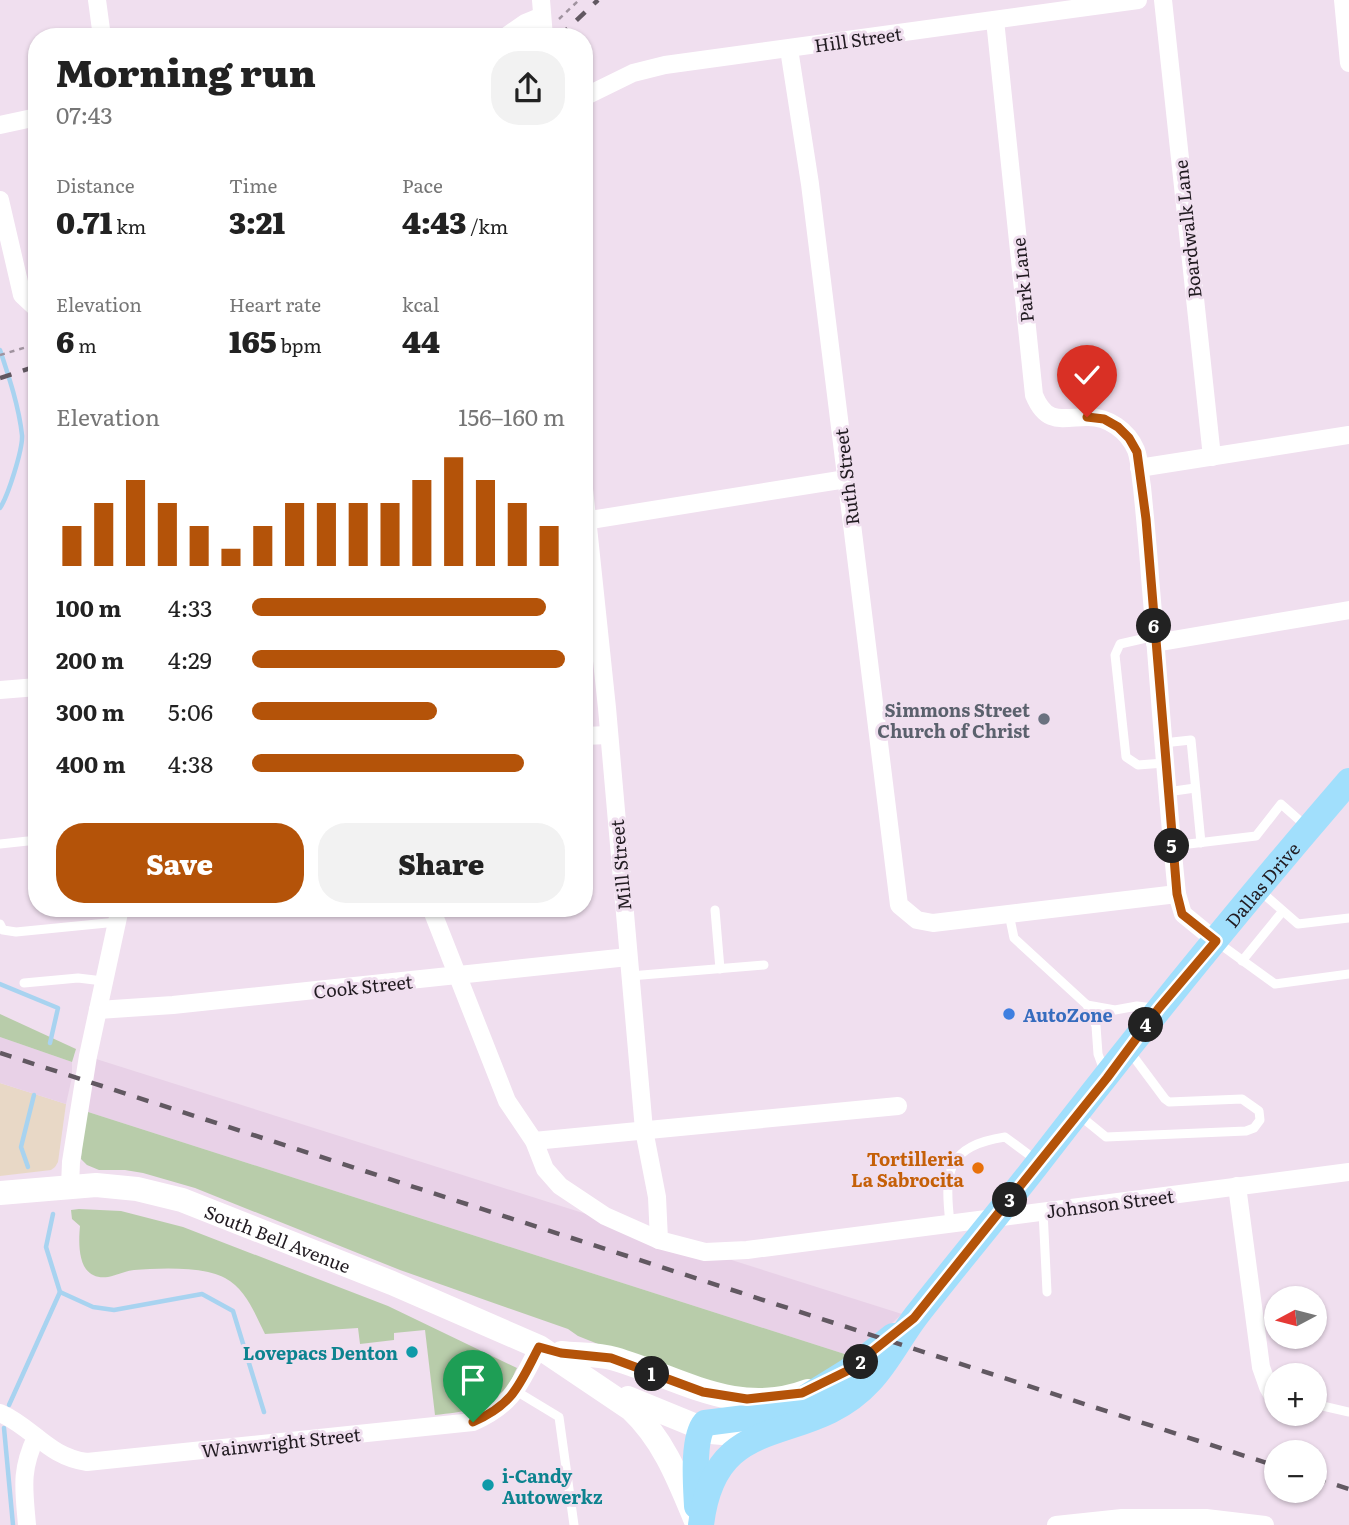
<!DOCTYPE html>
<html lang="en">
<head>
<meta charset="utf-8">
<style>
	body { margin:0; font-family:Literata,serif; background:#f2f2f2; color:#222; height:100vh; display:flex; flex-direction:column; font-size:26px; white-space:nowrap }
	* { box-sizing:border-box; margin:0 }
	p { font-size:23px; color:#767676 }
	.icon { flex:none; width:38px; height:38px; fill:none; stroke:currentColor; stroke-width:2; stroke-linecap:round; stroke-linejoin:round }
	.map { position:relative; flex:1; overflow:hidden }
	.details { position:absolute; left:28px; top:28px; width:565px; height:889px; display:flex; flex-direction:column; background:#fff; border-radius:28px; box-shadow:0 2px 5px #0004 }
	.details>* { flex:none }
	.needle { width:46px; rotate:263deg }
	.buttons { position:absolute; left:1264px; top:1286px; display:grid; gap:14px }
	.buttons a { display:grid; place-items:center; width:63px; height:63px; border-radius:50%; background:#fff; box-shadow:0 2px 5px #0004; font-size:35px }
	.pin { position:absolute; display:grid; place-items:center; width:60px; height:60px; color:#fff; margin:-72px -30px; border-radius:50% 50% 50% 0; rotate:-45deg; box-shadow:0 0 7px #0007 }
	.pin .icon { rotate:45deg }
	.km { position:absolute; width:35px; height:35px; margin:-18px; border-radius:50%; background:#222; color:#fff; font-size:19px; line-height:35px; text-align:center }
	.round { display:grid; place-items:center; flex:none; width:74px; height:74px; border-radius:28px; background:#f2f2f2 }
	.summary { display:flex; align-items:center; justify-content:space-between; height:119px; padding:0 28px }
	h1 { font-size:38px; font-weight:800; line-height:52px }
	.metrics { display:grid; grid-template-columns:repeat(3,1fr); gap:10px; height:119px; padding:7px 28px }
	.metrics div { display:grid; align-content:center }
	.metrics b { font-size:30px; font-weight:800 }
	.metrics small { font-size:19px; font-weight:400 }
	.metrics p { font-size:19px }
	.chart { height:196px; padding:14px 28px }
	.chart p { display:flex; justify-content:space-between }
	.chart svg { width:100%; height:126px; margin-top:7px; stroke:#b45309; stroke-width:6 }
	.action { display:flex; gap:14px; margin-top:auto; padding:14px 28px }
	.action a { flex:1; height:80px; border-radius:28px; background:#b45309; color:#fff; font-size:28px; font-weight:800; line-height:80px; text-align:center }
	.action a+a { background:#f2f2f2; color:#222 }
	ul { padding:0 28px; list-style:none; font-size:23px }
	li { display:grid; grid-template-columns:112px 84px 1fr; align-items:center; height:52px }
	li i { height:18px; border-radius:9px; background:#b45309 }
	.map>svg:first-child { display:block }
	.industrial { fill:#e8d8c6 }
	.built { fill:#e8d1e7 }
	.green { fill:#b8ccaa }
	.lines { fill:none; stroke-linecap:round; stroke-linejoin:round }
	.stream { stroke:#a8d3f0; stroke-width:4.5 }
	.path { stroke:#a0939f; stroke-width:2.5; stroke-dasharray:5 5; stroke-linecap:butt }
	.lane { stroke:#fff; stroke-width:9 }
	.street { stroke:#fff; stroke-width:18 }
	.secondary { stroke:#fff; stroke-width:24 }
	.primary { stroke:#a1dffc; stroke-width:26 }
	.rail { stroke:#615861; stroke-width:4.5; stroke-dasharray:12 12; stroke-linecap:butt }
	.route-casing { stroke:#fff; stroke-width:14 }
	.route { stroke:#b45309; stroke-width:9 }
	.worship-dot { fill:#6b7280; stroke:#f0dfef; stroke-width:2.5 }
	.shop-dot { fill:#3f7fe0; stroke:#f0dfef; stroke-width:2.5 }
	.food-dot { fill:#e8710a; stroke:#f0dfef; stroke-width:2.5 }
	.culture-dot { fill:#0f9aa8; stroke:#f0dfef; stroke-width:2.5 }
	.labels { text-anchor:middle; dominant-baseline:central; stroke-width:6; stroke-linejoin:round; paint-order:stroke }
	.street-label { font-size:18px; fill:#211b21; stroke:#f0dfef }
	.worship-label { font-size:18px; font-weight:bold; fill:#5b616d; stroke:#f0dfef; text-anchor:end }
	.shop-label { font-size:18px; font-weight:bold; fill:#366cbe; stroke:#f0dfef; text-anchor:start }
	.food-label { font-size:18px; font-weight:bold; fill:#c56008; stroke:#f0dfef; text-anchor:end }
	.culture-label { font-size:18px; font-weight:bold; fill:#0d838f; stroke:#f0dfef; text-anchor:end }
</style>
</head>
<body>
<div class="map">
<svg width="1349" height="1525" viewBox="0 0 1349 1525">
	<rect width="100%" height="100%" fill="#f0dfef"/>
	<path class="industrial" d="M0 1083 66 1104 58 1162 55 1167 51 1170 0 1176Z"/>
	<g class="built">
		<path d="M0 1037 72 1062V1077L66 1104 0 1083Z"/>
		<path d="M93 1058 902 1314 854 1357 85 1111Z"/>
	</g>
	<g class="green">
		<path d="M0 1014 76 1049 72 1062 0 1037Z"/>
		<path d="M85 1111 854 1357 802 1385 735 1391 608 1348 578 1336 568 1329 400 1270 195 1188 143 1173 125 1170H99L87 1165 81 1159Z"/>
		<path d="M79 1209 121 1211 183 1227 388 1306 517 1368C514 1373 513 1378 510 1383 494 1409 462 1412 435 1415L425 1330 394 1333V1340L360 1344 358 1328 265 1334C255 1314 246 1289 225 1278 203 1266 159 1268 134 1270 125 1271 117 1275 108 1277 78 1281 78 1247 80 1226L72 1219 71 1210Z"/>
	</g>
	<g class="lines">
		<g class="stream">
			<path d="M0 350C9 377 19 407 22 435 23 449 8 496 0 508"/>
			<path d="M0 984 58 1008 50 1043"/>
			<path d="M28 1167 21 1147 34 1095"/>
			<path d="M53 1214 46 1247 60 1292 93 1307 114 1310 202 1294 233 1311 264 1412"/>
			<path d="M9 1405 60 1292"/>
			<path d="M4 1428 13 1525"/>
		</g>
		<g class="path">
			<path d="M559 19 579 0"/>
			<path d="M0 355 37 344"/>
			<path d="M58 912 84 908"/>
		</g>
		<g class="lane">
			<path d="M1155 636 1120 644 1115 655 1126 757 1138 765 1164 763"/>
			<path d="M1163 743 1191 740 1201 843"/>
			<path d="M1167 792 1195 788"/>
			<path d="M0 844 37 840"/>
			<path d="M1172 846 1256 836 1281 804 1307 827"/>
			<path d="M1259 890 1298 924 1349 918"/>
			<path d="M715 910 720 969"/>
			<path d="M1009 914 1014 938 1087 1005 1096 1026 1098 1054 1105 1073"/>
			<path d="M0 924 3 930 16 932 117 922"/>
			<path d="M1217 942 1275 984 1349 974"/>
			<path d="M1242 961 1282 912"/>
			<path d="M630 976 764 965"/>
			<path d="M24 983 78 978 103 981"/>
			<path d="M1087 1005 1115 1010 1137 1006 1154 1008"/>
			<path d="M1079 1115 1106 1137 1246 1131 1254 1128 1260 1120 1259 1111 1242 1099 1169 1102 1165 1099 1130 1052"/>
			<path d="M1043 1211 1047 1292"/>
			<path d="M950 1223C944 1171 947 1146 1005 1137L1036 1160"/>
			<path d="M516 1391 559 1417 574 1525"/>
			<path d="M1314 1404 1349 1412"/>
		</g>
		<g class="street">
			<path d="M97 0 102 37"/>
			<path d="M541 0 544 37"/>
			<path d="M1163 0 1212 457"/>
			<path d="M1343 0 1349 63"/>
			<path d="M995 20 1034 395C1046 424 1060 418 1086 417 1108 416 1128 431 1136 450 1140 461 1140 475 1142 487 1145 517 1148 547 1150 577 1159 682 1166 788 1177 894L1183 914 1216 941"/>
			<path d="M505 37 525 23 542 16"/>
			<path d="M789 49 810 184 899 905 917 920 933 923 1177 894"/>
			<path d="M584 97 633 73 665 65 1138 0"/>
			<path d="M0 125 37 117"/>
			<path d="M0 200 22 295 37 309"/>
			<path d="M1139 468 1349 435"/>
			<path d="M584 489 607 708 644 1130 657 1197 659 1240"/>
			<path d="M584 521 846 479"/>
			<path d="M1155 643 1349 610"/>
			<path d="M0 690 37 687"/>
			<path d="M584 736 608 735"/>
			<path d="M431 908 507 1101 534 1141 545 1169 560 1186 605 1216 659 1240 705 1252 747 1250 1349 1172"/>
			<path d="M98 1010 173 1005 628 957"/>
			<path d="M534 1141 898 1106"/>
			<path d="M70 1186 71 1162 88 1056 120 908"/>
			<path d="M1237 1186 1261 1367 1268 1387 1272 1394"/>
			<path d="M0 1413C33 1427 48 1457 87 1462L473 1422C514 1404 519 1385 539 1347"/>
			<path d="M27 1525C24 1489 20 1471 36 1437"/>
			<path d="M1056 1525 1122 1518H1206L1265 1525"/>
		</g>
		<g class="secondary">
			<path id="s1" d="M0 1193 96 1185 137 1189 182 1200 392 1283 539 1347 631 1409C664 1440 679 1480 696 1521"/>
			<path d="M561 1353C579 1355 598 1354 615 1359 680 1378 737 1418 808 1391"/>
			<path d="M628 1398 711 1432 734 1434 770 1431"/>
		</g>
		<g class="primary">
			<path d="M697 1506C696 1486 692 1438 705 1423L768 1415 792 1406 850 1370 893 1336"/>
			<path id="s2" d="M701 1525C715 1405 807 1450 870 1381 888 1362 900 1337 916 1316 955 1266 996 1217 1035 1167 1136 1036 1241 906 1349 781"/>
		</g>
		<g class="rail">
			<path d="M559 37 598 0"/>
			<path d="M0 378 37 366"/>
			<path d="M0 1053 1276 1466"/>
			<path d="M1314 1478 1349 1489"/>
		</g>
	</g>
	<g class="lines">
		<defs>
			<path id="route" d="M473 1422C514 1404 519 1385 539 1347L561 1353 611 1358 703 1392 747 1399 802 1393 849 1370 914 1318 1107 1078 1159 1008 1216 941 1182 914 1177 894 1146 519 1137 452 1129 438 1118 427 1104 419 1087 417"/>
		</defs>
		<use href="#route" class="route-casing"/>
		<use href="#route" class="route"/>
	</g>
	<circle class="worship-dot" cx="1044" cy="719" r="7"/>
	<circle class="shop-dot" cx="1009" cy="1014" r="7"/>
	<circle class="food-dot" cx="978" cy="1168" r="7"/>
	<g class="culture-dot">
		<circle cx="412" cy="1352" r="7"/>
		<circle cx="488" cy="1485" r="7"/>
	</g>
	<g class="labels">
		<g class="street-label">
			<text transform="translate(858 39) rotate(-8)">Hill Street</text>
			<text transform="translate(1187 229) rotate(-96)">Boardwalk Lane</text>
			<text transform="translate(1022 280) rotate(-96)">Park Lane</text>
			<text transform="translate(846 477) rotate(-97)">Ruth Street</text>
			<text transform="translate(620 865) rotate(-95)">Mill Street</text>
			<text stroke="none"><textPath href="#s2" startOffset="870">Dallas Drive</textPath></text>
			<text transform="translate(363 986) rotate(-6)">Cook Street</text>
			<text transform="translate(1110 1203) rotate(-7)">Johnson Street</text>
			<text stroke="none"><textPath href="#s1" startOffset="287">South Bell Avenue</textPath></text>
			<text transform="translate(281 1442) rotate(-6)">Wainwright Street</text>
		</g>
		<g class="worship-label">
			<text x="1030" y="709">Simmons Street<tspan x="1030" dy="21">Church of Christ</tspan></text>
		</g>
		<g class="shop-label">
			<text x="1023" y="1014">AutoZone</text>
		</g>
		<g class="food-label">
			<text x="964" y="1158">Tortilleria<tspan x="964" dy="21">La Sabrocita</tspan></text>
		</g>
		<g class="culture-label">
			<text x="398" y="1352">Lovepacs Denton</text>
			<text x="502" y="1475" text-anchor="start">i-Candy<tspan x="502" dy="21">Autowerkz</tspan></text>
		</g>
	</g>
</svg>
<div class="buttons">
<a><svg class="needle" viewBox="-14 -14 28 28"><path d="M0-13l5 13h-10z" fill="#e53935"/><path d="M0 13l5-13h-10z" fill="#767676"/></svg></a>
<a>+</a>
<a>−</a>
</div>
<div class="pin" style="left:473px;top:1422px;background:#1e9e55"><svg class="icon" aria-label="arrive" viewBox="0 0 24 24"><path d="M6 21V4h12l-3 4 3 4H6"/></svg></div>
<div class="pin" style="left:1087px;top:417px;background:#d93025"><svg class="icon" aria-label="check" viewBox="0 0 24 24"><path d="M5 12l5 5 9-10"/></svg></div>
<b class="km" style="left:652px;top:1374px">1</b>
<b class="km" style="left:861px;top:1362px">2</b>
<b class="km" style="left:1010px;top:1200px">3</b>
<b class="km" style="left:1146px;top:1025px">4</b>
<b class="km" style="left:1172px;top:846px">5</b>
<b class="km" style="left:1154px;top:626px">6</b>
<section class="details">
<div class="summary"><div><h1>Morning run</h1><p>07:43</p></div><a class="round"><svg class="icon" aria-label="share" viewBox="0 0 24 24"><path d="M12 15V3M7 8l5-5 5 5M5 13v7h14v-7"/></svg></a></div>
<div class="metrics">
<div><p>Distance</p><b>0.71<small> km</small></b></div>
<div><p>Time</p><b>3:21</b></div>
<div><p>Pace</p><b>4:43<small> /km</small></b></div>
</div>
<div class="metrics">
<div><p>Elevation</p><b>6<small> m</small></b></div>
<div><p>Heart rate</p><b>165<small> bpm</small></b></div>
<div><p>kcal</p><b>44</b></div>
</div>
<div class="chart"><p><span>Elevation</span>156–160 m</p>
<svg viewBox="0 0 160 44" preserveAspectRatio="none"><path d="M5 44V30M15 44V22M25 44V14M35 44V22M45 44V30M55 44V38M65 44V30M75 44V22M85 44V22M95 44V22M105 44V22M115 44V14M125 44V6M135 44V14M145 44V22M155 44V30"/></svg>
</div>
<ul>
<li><b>100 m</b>4:33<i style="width:94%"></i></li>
<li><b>200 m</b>4:29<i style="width:100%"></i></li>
<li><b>300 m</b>5:06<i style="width:59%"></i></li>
<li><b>400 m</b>4:38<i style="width:87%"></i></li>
</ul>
<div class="action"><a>Save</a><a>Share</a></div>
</section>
</div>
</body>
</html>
